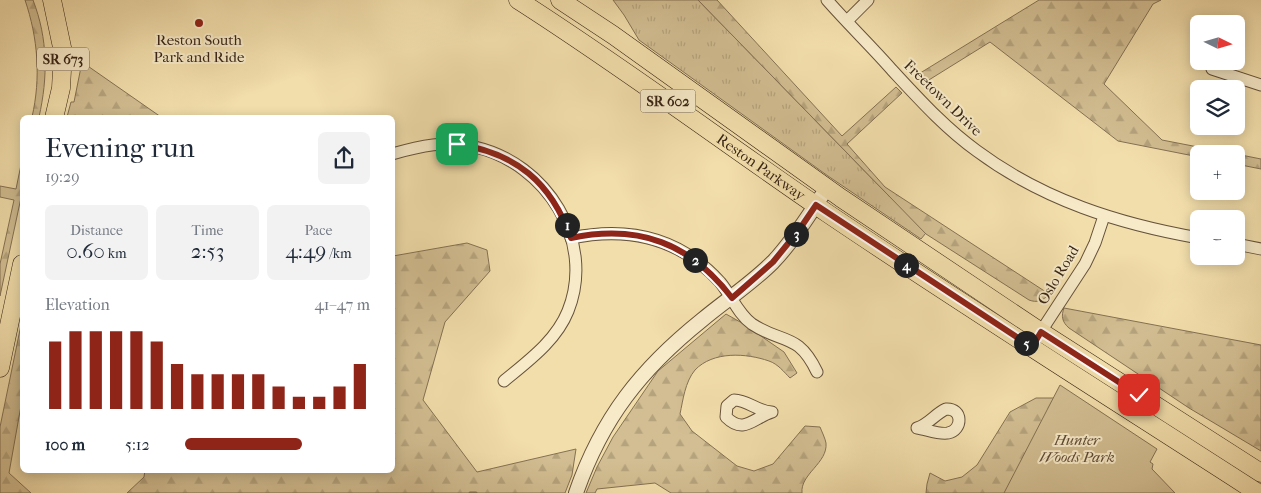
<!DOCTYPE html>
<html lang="en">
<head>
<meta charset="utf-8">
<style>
	body { margin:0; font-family:"IM FELL French Canon",serif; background:#f2f2f3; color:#1f2937; height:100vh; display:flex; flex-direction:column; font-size:19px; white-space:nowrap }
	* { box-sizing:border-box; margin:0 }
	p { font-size:16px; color:#747a83 }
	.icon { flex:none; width:28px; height:28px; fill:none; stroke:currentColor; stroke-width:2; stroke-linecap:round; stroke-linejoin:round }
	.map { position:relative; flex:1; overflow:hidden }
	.panel { position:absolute; left:20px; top:115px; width:375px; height:358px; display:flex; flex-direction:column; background:#fff; border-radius:8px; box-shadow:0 2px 12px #0003 }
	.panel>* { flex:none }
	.needle { width:32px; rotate:95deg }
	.tools { position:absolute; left:1190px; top:15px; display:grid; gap:10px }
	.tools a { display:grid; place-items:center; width:55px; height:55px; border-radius:8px; background:#fff; box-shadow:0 2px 12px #0003; font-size:25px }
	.pin { position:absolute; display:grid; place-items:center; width:42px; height:42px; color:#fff; margin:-21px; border-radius:10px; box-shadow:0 2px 8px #0006 }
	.km { position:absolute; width:25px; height:25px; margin:-12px; border-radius:50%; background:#222; color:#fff; font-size:14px; line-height:25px; text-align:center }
	.round { display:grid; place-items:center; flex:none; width:52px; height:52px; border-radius:8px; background:#f2f2f3 }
	.headline { display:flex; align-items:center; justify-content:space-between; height:85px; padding:0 25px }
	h1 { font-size:28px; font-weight:600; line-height:38px }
	.figures { display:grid; grid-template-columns:repeat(3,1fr); gap:8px; height:85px; padding:5px 25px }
	.figures div { display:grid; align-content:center; border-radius:8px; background:#f2f2f3; text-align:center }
	.figures b { font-size:21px; font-weight:600 }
	.figures small { font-size:14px; font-weight:400 }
	.figures p { font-size:14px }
	.chart { height:140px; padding:10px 25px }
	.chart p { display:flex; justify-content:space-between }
	.chart svg { width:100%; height:90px; margin-top:5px; stroke:#8f2418; stroke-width:6 }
	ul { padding:0 25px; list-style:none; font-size:16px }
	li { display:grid; grid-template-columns:80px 60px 1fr; align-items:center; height:38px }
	li i { height:12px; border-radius:6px; background:#8f2418 }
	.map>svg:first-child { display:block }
	.grass { fill:url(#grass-tufts); stroke:#847154 }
	.forest { fill:url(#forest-firs); stroke:#847154 }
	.green { fill:#d2be92; stroke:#847154 }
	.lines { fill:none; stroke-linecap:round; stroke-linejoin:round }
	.stream { stroke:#816e51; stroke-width:3 }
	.minor-casing { stroke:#66523b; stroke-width:13 }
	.tertiary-casing { stroke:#66523b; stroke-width:16 }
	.primary-casing { stroke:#372416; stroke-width:19 }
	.minor { stroke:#f7eac8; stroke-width:11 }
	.tertiary { stroke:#f7eac8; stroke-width:14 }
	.primary { stroke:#f2deab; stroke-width:18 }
	.route-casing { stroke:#fff; stroke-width:10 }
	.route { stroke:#8f2418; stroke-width:6 }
	.poi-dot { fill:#8f2418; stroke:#f7eac8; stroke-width:2 }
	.labels { text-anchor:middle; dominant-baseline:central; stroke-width:4; stroke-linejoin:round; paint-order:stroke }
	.shield { fill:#f7eac8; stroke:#715f4b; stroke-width:1 }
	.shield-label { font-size:14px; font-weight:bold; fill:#372416 }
	.poi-label { font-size:15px; fill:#372416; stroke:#f7eac8 }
	.street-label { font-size:15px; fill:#372416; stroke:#f7eac8 }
	.park-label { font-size:15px; font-style:italic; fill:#5e4a35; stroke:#f7eac8 }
</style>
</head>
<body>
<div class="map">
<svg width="1261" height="493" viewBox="0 0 1261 493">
	<defs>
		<pattern id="grass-tufts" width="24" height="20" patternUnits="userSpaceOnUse" patternTransform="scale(1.25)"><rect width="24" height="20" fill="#d2be92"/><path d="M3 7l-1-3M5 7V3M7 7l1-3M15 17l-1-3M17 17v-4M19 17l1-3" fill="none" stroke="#b5a37d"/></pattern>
		<pattern id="forest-firs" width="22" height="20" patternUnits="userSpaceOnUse" patternTransform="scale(1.25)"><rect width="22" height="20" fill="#d2be92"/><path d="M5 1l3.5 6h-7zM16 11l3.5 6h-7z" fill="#b5a37d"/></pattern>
	</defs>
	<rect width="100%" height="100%" fill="#f2deab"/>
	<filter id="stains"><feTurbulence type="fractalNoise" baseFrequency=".004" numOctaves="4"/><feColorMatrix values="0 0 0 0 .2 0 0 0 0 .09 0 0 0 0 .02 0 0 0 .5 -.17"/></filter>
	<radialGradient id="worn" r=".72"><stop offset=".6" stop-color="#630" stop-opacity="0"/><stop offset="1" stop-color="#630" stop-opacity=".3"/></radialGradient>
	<path class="grass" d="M613 0H698L884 191 930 228 921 239 828 176 639 40 624 15Z"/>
	<g class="forest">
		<path d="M25 0H33C48 39 48 77 39 117H32C41 78 38 38 25 0Z"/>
		<path d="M698 0H717L842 136 896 87 902 93 847 144 885 187 1049 294C1043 301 1037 303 1029 300L926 234Z"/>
		<path d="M1039 0H1161L1153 4 1104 84 1162 140 1234 154H1199V157L1118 141 990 42 924 83 917 75Z"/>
		<path d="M82 62 161 117H67L71 102H74Z"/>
		<path d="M1236 154 1261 159V169L1236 164Z"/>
		<path d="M22 160V193L0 296V264L14 200 0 197V186L16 189Z"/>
		<path d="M467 243 487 250 490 271 445 322 423 400 477 472 576 449 572 475 565 493H127L144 477 145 470H392L393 256Z"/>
		<path d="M1064 308 1261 345V451L1189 408 1069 328C1062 322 1061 316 1064 308Z"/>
		<path d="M726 314 742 323 784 352 797 373 790 378C784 372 778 364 769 361 746 353 713 351 695 370 685 382 683 400 680 414L692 431 737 466 754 471 773 464 805 426 820 427C822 432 825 438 826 443 828 463 800 474 802 493H671L655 483 597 489 595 493H586L597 467 613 437 658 371Z"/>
		<path d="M22 320V400L9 473 31 493H0V427Z"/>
		<path d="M1036 398H1059L1018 493H926L927 484 930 473 945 481 962 477 977 465 1010 412Z"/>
	</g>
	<path class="green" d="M1060 385 1157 449 1150 462 1153 464 1152 469 1175 493H1004Z"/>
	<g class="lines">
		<path class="stream" d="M470 493H476"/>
		<defs>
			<g id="minor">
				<path d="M827 0C848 24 871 46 892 70 919 99 945 128 977 151 1043 200 1119 224 1199 238"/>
				<path d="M847 21 868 0"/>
				<path d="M1212 69 1261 85"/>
				<path d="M392 154C420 146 446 140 475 147 546 163 596 241 568 311 556 341 528 361 504 381"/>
				<path d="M571 238C629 226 680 238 720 282 731 295 738 314 752 324 782 344 798 332 817 372"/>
				<path d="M1236 244 1261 249"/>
				<path d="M1038 336 1085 264 1095 243 1104 216"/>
				<path d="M734 400C748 400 758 412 772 412 753 418 744 435 726 417L727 406Z"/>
				<path d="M946 409C963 408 963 430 948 433 940 435 925 429 917 428 929 424 935 414 946 409Z"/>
			</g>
			<path id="tertiary" d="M576 493C602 418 641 369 702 320 726 300 751 284 773 262 794 240 810 213 827 188"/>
			<g id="primary">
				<path d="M52 0 63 52 61 88 54 118"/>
				<path id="s1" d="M518 0C623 67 723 142 827 213 969 309 1114 400 1258 493"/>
				<path d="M560 0 613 35 841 198 1041 332 1261 473"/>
				<path d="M0 368 22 264"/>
			</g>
		</defs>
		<use href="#minor" class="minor-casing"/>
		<use href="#tertiary" class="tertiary-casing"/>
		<use href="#primary" class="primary-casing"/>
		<use href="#minor" class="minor"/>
		<use href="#tertiary" class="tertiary"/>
		<use href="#primary" class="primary"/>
	</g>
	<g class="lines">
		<defs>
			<path id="route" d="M457 144C516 153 551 182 571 238 639 224 690 243 732 298L773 262 799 230 816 205 1032 347 1041 332 1139 395"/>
		</defs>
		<use href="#route" class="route-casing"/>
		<use href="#route" class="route"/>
	</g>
	<circle class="poi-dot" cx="199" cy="23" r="5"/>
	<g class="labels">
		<g class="shield">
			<rect x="37" y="47.5" width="52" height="23" rx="4"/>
			<rect x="640.5" y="89.5" width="55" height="23" rx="4"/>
		</g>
		<g class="shield-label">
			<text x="63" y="59">SR 673</text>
			<text x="668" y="101">SR 602</text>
		</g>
		<g class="poi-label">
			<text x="199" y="40">Reston South<tspan x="199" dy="17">Park and Ride</tspan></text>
		</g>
		<g class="street-label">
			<text transform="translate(943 98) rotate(44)">Freetown Drive</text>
			<text stroke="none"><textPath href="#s1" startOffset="295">Reston Parkway</textPath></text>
			<text transform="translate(1058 275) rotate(-59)">Oslo Road</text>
		</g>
		<g class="park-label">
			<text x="1077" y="440">Hunter<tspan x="1077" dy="17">Woods Park</tspan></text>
		</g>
	</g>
	<rect width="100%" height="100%" filter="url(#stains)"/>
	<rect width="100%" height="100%" fill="url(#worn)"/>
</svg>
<div class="tools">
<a><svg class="needle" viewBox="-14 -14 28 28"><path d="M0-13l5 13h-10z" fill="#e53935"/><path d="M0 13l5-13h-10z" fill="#747a83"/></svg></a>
<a><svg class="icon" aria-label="layers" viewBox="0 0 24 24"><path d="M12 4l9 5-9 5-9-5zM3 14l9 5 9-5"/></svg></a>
<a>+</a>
<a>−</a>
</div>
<div class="pin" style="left:457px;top:144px;background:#1e9e55"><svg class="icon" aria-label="arrive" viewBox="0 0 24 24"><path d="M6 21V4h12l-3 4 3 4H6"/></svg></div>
<div class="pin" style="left:1139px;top:395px;background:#d93025"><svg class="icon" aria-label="check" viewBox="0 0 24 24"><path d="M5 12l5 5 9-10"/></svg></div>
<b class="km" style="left:567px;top:225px">1</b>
<b class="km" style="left:695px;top:260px">2</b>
<b class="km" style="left:796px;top:234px">3</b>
<b class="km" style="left:906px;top:265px">4</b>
<b class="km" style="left:1026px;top:343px">5</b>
<section class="panel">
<div class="headline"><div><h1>Evening run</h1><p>19:29</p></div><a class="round"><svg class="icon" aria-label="share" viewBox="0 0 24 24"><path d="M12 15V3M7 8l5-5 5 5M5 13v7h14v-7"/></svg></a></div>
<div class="figures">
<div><p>Distance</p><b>0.60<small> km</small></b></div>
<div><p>Time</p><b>2:53</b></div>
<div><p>Pace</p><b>4:49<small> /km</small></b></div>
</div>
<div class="chart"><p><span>Elevation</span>41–47 m</p>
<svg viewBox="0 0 160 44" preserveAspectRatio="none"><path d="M5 44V11M15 44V6M25 44V6M35 44V6M45 44V6M55 44V11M65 44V22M75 44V27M85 44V27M95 44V27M105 44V27M115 44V33M125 44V38M135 44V38M145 44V33M155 44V22"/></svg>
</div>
<ul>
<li><b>100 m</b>5:12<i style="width:63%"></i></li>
</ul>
</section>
</div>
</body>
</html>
